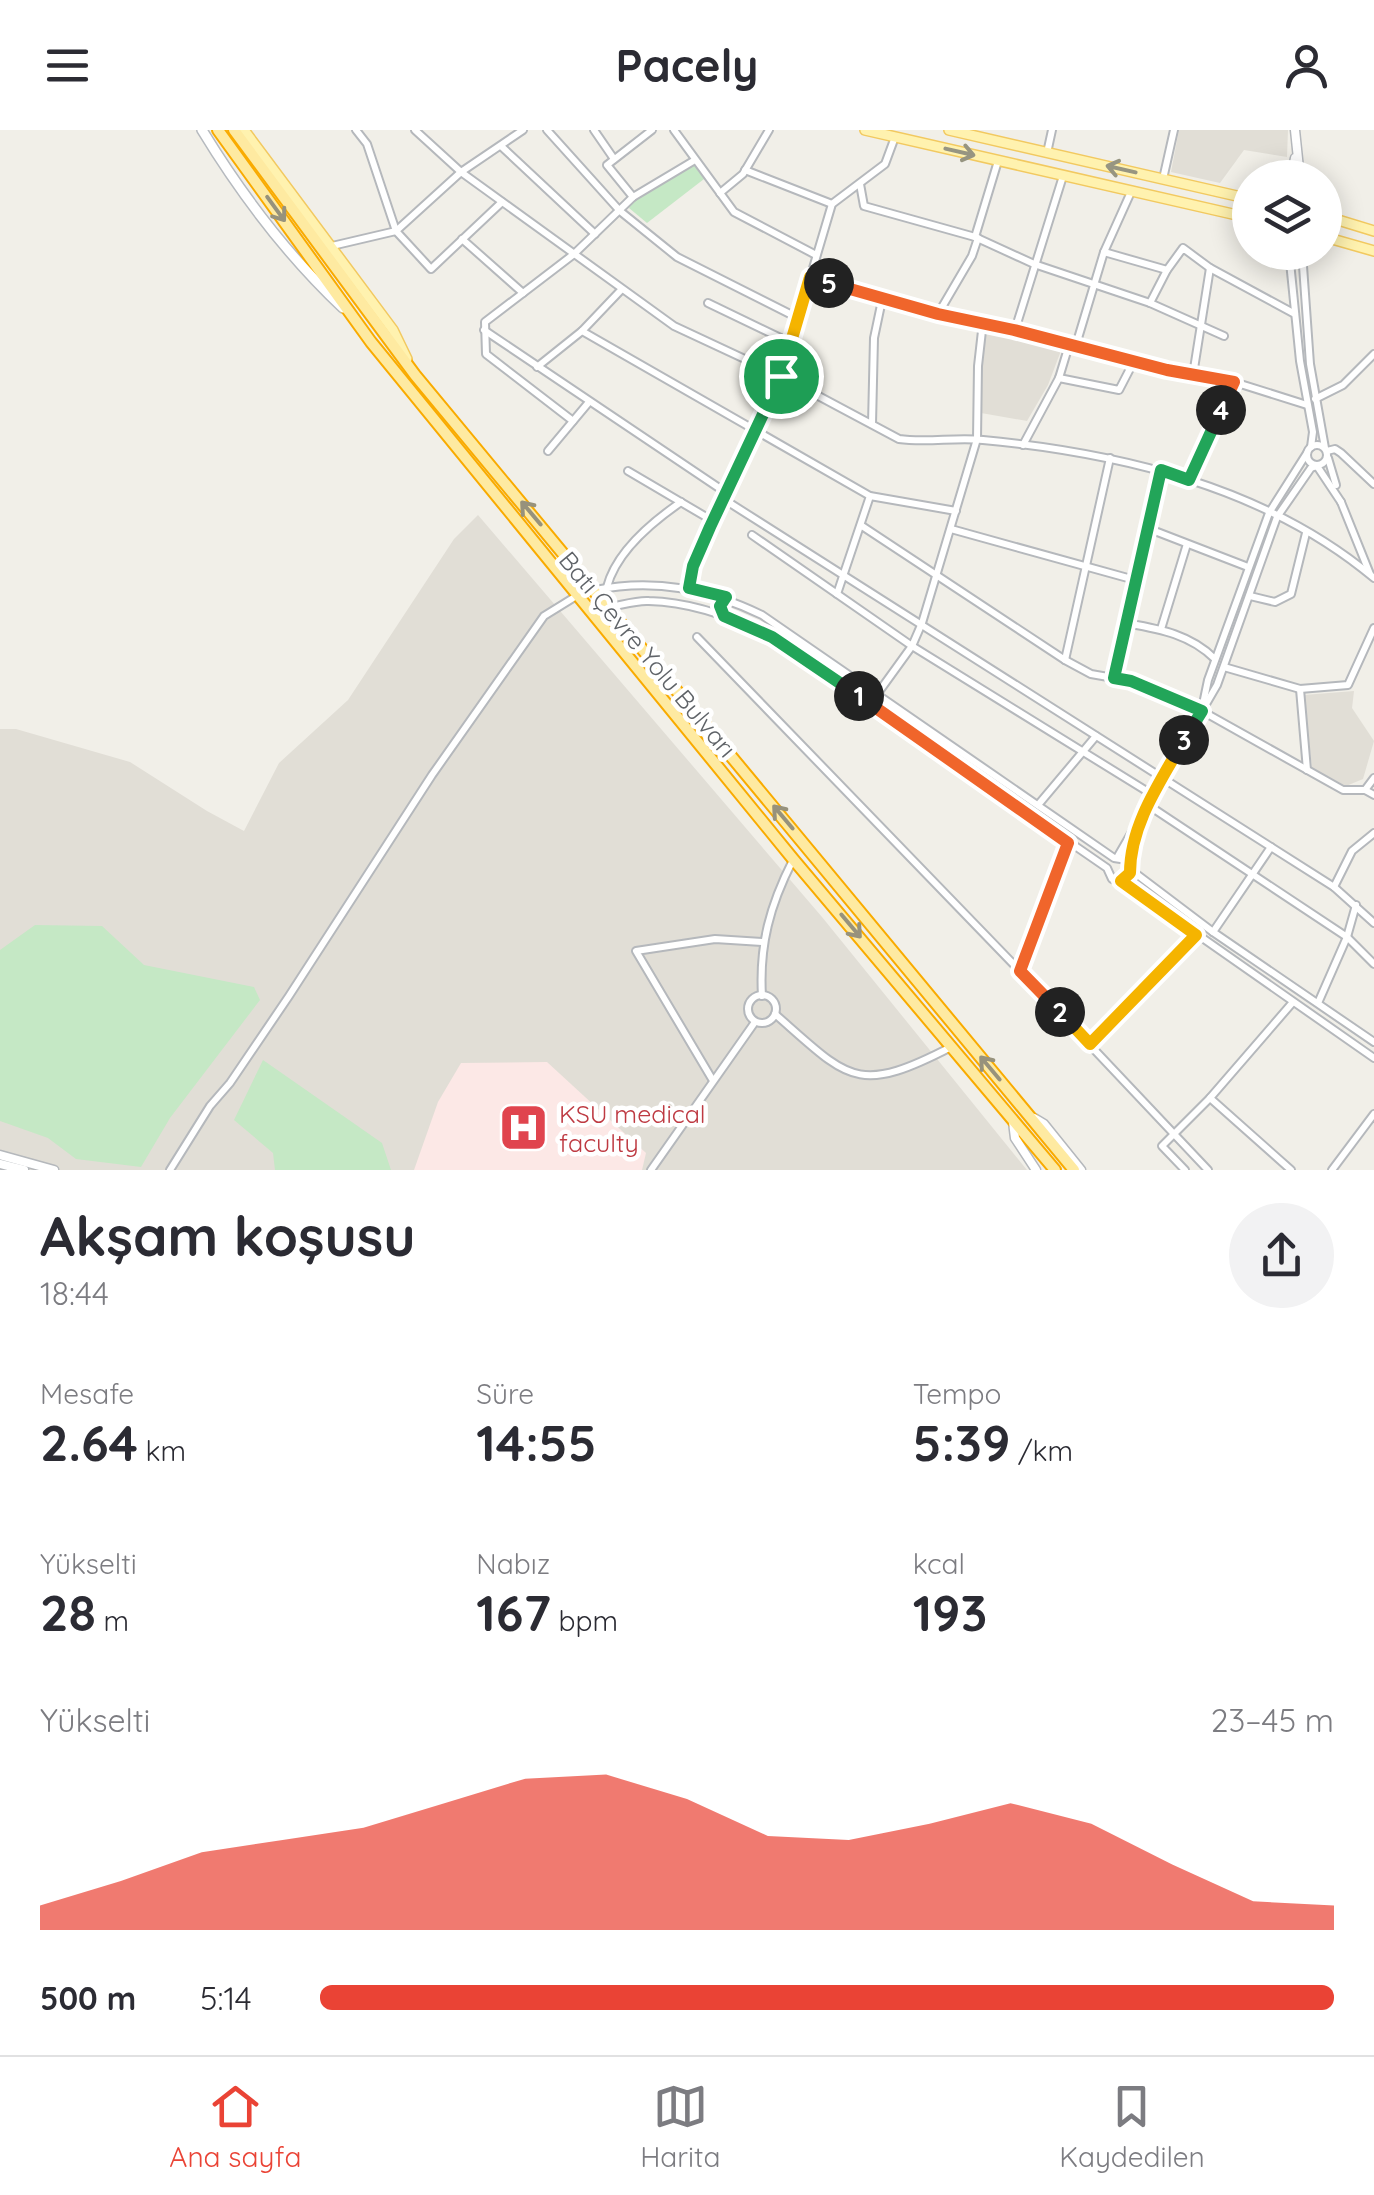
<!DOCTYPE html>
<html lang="tr">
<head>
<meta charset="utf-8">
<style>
	body { margin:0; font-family:Quicksand,sans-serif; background:#f2f2f3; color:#2b2b33; height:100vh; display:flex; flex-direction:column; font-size:38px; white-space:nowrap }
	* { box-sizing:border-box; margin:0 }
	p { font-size:32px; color:#7c7c81 }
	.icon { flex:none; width:55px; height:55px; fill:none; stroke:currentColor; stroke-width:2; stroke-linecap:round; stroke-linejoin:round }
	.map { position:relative; height:1040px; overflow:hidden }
	.drawer { display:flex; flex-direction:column; background:#fff; flex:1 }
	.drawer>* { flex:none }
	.fabs { position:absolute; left:1232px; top:30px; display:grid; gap:20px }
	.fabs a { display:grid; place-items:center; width:110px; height:110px; border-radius:50%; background:#fff; box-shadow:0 5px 25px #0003; font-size:50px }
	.pin { position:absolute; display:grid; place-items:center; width:85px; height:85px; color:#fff; margin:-42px; border:5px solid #fff; border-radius:50%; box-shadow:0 2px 10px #0007 }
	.km { position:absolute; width:50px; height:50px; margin:-25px; border-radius:50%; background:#222; color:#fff; font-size:28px; line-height:50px; text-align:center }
	.round { display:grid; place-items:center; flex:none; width:105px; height:105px; border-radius:52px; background:#f2f2f3 }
	.overview { display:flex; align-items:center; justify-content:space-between; height:170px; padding:0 40px }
	h1 { font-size:55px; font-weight:800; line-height:75px }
	.figures { display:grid; grid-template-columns:repeat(3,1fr); gap:15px; height:170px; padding:10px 40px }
	.figures div { display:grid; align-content:center }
	.figures b { font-size:50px; font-weight:800 }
	.figures small { font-size:28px; font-weight:400 }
	.figures p { font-size:28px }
	.chart { height:280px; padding:20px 40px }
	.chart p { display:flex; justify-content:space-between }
	.chart svg { width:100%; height:180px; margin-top:10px; fill:#ea4335; opacity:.7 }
	ul { padding:0 40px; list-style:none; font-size:32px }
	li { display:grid; grid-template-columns:160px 120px 1fr; align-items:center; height:75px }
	li i { height:25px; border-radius:12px; background:#ea4335 }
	header { display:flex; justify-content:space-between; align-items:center; height:130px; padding:0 40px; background:#fff; font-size:45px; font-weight:800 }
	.tabs { display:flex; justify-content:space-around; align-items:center; height:140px; border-top:2px solid #e1e1e2; background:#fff; font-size:28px; color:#7c7c81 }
	.tabs a { display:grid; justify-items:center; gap:5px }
	.tabs .on { color:#ea4335 }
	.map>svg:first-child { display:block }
	.education { fill:#e1ded6 }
	.medical { fill:#fce8e6 }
	.green { fill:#c5e8c5 }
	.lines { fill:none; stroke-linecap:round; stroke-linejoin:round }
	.minor-casing { stroke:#b5b8bc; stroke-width:10 }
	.tertiary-casing { stroke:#b5b8bc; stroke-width:11 }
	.secondary-casing { stroke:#b6babf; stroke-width:12 }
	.primary-casing { stroke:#f2c960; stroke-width:12 }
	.trunk-casing { stroke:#f9ab00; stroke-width:14 }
	.minor { stroke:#fff; stroke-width:6 }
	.tertiary { stroke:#fff; stroke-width:8 }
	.secondary { stroke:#fff; stroke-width:9 }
	.primary { stroke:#fff2af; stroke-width:9 }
	.trunk { stroke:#feeaa1; stroke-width:10 }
	.oneway { stroke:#979581 }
	.oneway2 { stroke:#97927c }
	.split-1-casing { stroke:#fff; stroke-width:20 }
	.split-2-casing { stroke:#fff; stroke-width:20 }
	.split-3-casing { stroke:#fff; stroke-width:20 }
	.split-4-casing { stroke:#fff; stroke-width:20 }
	.split-5-casing { stroke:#fff; stroke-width:20 }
	.split-6-casing { stroke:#fff; stroke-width:20 }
	.split-1 { stroke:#22a559; stroke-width:12 }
	.split-2 { stroke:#f0652b; stroke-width:12 }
	.split-3 { stroke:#f5b400; stroke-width:12 }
	.split-4 { stroke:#22a559; stroke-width:12 }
	.split-5 { stroke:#f0652b; stroke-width:12 }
	.split-6 { stroke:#f5b400; stroke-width:12 }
	.labels { text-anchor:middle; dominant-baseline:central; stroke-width:9; stroke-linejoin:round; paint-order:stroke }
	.street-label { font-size:25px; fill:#5f6368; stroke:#fff }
	.health-label { font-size:25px; fill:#be3a42; stroke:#fff; text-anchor:start }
</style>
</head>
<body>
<header><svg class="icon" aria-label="menu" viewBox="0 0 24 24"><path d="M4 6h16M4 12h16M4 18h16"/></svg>Pacely<svg class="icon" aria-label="person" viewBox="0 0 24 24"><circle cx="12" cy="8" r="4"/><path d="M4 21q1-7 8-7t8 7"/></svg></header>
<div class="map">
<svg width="1374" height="1040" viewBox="0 0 1374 1040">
	<rect width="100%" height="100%" fill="#f1efe8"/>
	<g class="education">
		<path d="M1179 0H1288L1287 27 1244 20 1220 53 1171 42Z"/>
		<path d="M990 198 1060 214 1062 218 1048 255 1027 291 981 283 980 237 985 202Z"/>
		<path d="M478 385 822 787 1027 1040H0V599H16L130 632 207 681 244 701 279 633 348 570 454 409Z"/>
		<path d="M1354 561 1352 578 1374 611 1363 649 1346 656 1312 638 1304 565Z"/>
	</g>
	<path class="medical" d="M547 932 646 1023 642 1040H414L438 972 461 933Z"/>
	<g class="green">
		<path d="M694 35 704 49 647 93 629 78 633 70Z"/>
		<path d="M35 795 102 796 144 835 254 857 260 870 170 988 141 1037 76 1029 48 1008 0 991V820Z"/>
		<path d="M263 930 382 1013 391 1040H275L273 1023 234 990Z"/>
	</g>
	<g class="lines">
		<defs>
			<g id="minor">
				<path d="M356 0 367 14 396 101 431 139 502 72"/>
				<path d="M415 0 461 42 674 196 781 246 899 309C927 313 955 307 983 310 1120 323 1266 357 1374 448"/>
				<path d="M547 0 620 81 677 127 796 187"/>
				<path d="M594 0 614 29"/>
				<path d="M674 0 734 82 816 125"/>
				<path d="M501 16 595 104"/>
				<path d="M1047 23 1052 0"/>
				<path d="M745 40 832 74"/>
				<path d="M1163 49 1174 0"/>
				<path d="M860 54 864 76 975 107 1034 134 1150 173 1224 206"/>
				<path d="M720 63 743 44 769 0"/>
				<path d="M633 67 607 35 652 0"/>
				<path d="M975 107 998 31"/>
				<path d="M462 109 523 163"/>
				<path d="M332 116 396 101 461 42 523 0"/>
				<path d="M1104 122 1167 140"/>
				<path d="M1289 122 1300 231 1313 302 1311 317"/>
				<path d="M1302 122 1310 234 1325 318"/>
				<path d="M810 147 938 184 1015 200 1167 240 1234 252 1307 275"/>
				<path d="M708 173 789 212"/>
				<path d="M1150 173 1167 140 1183 118 1210 138 1295 184"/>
				<path d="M938 184 972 126 978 108"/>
				<path d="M484 200 728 364 725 370 1334 757 1374 793"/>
				<path d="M1015 200 1063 46"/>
				<path d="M582 201 870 366 956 381"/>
				<path d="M1076 215 1104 122 1131 62"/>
				<path d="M537 237 582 201 621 160"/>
				<path d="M1193 245 1210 138"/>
				<path d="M1059 248 1119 260 1134 231"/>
				<path d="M1315 269 1343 255 1374 224"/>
				<path d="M573 291 486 224 485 192 574 124 633 67 695 30"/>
				<path d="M872 294 874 208 882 170"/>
				<circle cx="1317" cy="325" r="10"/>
				<path d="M1023 315 1059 248 1069 215"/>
				<path d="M548 321 589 272"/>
				<path d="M1327 321 1335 319 1341 323 1374 354"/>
				<path d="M1328 328 1336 355"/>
				<path d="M628 341 713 391"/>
				<path d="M1189 350 1234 252"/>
				<path d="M728 364 781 246 832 74 885 34 895 7"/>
				<path d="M1341 372 1370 444"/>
				<path d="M862 396 1065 530 1091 544 1131 551 1202 581 1343 660H1365L1374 665"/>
				<path d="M1147 398 1248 437"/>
				<path d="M951 399 1135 450"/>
				<path d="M752 405 912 516 1153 665"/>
				<path d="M607 457C616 422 652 392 681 372"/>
				<path d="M689 458 693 436 725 370"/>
				<path d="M595 460C655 448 708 459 762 485L1114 728 1127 730 1131 740 1213 802 1374 912"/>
				<path d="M837 464 870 366"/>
				<path d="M1250 466 1275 472 1291 464 1306 403"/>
				<path d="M610 477C622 475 637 470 649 471 692 472 735 488 772 507L1107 738 1112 749 1121 751 1374 928"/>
				<path d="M724 486 720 475 726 467"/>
				<path d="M1126 493C1159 499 1190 504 1215 529"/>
				<path d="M1161 499 1187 414"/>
				<path d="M697 507 1020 841 1208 1040"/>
				<path d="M1065 530 1110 328"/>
				<path d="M1224 537 1300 559 1348 555 1374 498"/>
				<path d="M1114 548 1161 340"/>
				<path d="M1300 559 1307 640"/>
				<path d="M878 563 912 516 922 493 977 309 978 236 983 192"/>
				<path d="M1203 574 1208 550 1269 383 1307 323"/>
				<path d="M1365 660 1374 648"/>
				<path d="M1038 675 1096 606"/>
				<path d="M1148 675 1347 807 1374 834"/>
				<path d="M1118 726 1217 555 1277 387 1311 338 1317 336 1341 372"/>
				<path d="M1129 732 1135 705"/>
				<path d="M1334 757 1352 721 1374 703"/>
				<path d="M1213 802 1271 717"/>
				<path d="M1020 841 1068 713"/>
				<circle cx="762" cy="879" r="14"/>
				<path d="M762 866C759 815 770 775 793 730"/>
				<path d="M1318 873 1347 807 1356 775"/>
				<path d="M775 884C849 949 856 966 951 917"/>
				<path d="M1090 915 1196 805"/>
				<path d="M712 949 636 821 715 809 762 812"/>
				<path d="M1210 968 1291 1040"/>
				<path d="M170 1040 210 976 230 953 289 866 432 645 544 486 578 465"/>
				<path d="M651 1040 755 892"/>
				<path d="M1185 1040 1162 1016 1210 968 1293 872"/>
				<path d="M1332 1040 1374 984"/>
			</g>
			<g id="tertiary">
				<path d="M1295 0 1300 48"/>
				<path d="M1291 48 1295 28"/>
				<path d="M1034 988 1044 994 1081 1040"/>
				<path d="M1013 992 1015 1008 1036 1040"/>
				<path d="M0 1025 54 1040"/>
				<path d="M0 1034 24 1040"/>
			</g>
			<path id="secondary" d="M202 0C241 64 288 126 343 178"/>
			<g id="primary">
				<path d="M244 0 393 200 407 229"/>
				<path d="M865 0 1250 88"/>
				<path d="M949 0 1250 69"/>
				<path d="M1325 86 1374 101"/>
				<path d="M1325 107 1374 121"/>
			</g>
			<g id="trunk">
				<path d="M218 0 371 212 793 729 1055 1040"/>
				<path d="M234 0 415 245 1074 1040"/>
			</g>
		</defs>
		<use href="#minor" class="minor-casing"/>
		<use href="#tertiary" class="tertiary-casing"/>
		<use href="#secondary" class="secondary-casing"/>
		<use href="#primary" class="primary-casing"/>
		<use href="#trunk" class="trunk-casing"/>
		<use href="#minor" class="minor"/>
		<use href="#tertiary" class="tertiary"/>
		<use href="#secondary" class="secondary"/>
		<use href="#primary" class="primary"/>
		<use href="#trunk" class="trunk"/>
	</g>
	<defs><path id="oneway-shaft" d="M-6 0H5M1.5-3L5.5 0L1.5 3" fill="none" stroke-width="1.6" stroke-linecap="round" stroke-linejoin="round" transform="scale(2.5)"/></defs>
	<g class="oneway">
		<use href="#oneway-shaft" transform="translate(960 22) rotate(13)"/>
		<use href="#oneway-shaft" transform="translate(1121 39) rotate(-167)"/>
	</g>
	<g class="oneway2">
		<use href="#oneway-shaft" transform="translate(276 79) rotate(54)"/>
		<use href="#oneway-shaft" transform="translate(531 383) rotate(-130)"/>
		<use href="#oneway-shaft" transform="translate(783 687) rotate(-130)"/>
		<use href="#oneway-shaft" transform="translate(851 796) rotate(50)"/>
		<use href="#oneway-shaft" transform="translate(990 938) rotate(-130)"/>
	</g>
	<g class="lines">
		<defs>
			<path id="split-1" d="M781 246 710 397 693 436 689 458 726 467 720 476 724 486 772 507 859 566"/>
			<path id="split-2" d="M859 566 1068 713 1020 841 1060 882"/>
			<path id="split-3" d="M1060 882 1090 914 1196 805 1121 751 1130 743C1130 695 1160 652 1184 610"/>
			<path id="split-4" d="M1184 610 1202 581 1131 551 1114 548 1161 340 1189 350 1221 280"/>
			<path id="split-5" d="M829 153 938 184 1014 200 1167 240 1234 252 1221 280"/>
			<path id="split-6" d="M781 246 810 147 829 153"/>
		</defs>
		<use href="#split-1" class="split-1-casing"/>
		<use href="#split-2" class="split-2-casing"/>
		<use href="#split-3" class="split-3-casing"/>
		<use href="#split-4" class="split-4-casing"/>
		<use href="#split-5" class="split-5-casing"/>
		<use href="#split-6" class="split-6-casing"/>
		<use href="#split-1" class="split-1"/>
		<use href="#split-2" class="split-2"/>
		<use href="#split-3" class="split-3"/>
		<use href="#split-4" class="split-4"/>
		<use href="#split-5" class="split-5"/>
		<use href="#split-6" class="split-6"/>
	</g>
	<defs>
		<symbol id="hospital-square" viewBox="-11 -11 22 22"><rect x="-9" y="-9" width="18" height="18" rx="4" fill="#e0444e" stroke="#fff"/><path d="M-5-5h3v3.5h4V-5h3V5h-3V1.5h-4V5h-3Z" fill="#fff"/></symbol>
	</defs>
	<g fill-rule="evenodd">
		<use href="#hospital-square" x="496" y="970" width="55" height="55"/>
	</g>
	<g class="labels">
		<g class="street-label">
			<text transform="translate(648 524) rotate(50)">Batı Çevre Yolu Bulvarı</text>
		</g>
		<g class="health-label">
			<text x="559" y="983">KSU medical<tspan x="559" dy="29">faculty</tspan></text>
		</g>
	</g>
</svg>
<div class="fabs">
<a><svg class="icon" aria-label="layers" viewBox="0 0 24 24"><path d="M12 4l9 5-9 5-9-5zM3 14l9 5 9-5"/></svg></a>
</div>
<div class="pin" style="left:781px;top:246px;background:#1e9e55"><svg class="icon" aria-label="arrive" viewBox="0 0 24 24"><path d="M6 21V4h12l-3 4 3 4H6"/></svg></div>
<b class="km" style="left:859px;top:566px">1</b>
<b class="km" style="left:1060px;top:882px">2</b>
<b class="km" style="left:1184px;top:610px">3</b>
<b class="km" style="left:1221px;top:280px">4</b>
<b class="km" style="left:829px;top:153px">5</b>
</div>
<section class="drawer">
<div class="overview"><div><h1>Akşam koşusu</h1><p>18:44</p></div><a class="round"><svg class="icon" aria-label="share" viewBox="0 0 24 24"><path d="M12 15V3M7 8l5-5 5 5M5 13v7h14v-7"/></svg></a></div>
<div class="figures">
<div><p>Mesafe</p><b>2.64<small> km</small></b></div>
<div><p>Süre</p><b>14:55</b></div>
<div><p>Tempo</p><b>5:39<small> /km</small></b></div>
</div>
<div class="figures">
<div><p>Yükselti</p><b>28<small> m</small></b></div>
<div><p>Nabız</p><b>167<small> bpm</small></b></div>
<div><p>kcal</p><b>193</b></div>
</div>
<div class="chart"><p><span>Yükselti</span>23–45 m</p>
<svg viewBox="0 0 160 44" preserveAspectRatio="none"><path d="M0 44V38L10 32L20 25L30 22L40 19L50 13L60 7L70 6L80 12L90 21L100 22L110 18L120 13L130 18L140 28L150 37L160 38V44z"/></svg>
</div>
<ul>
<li><b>500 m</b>5:14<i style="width:100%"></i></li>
</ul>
</section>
<nav class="tabs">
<a class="on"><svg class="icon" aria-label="home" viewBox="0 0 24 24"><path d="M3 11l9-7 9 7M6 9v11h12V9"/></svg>Ana sayfa</a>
<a><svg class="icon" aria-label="map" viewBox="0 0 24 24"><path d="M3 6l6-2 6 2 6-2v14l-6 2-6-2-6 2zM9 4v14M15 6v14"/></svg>Harita</a>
<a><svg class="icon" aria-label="saved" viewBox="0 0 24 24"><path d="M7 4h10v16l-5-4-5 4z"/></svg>Kaydedilen</a>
</nav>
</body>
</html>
